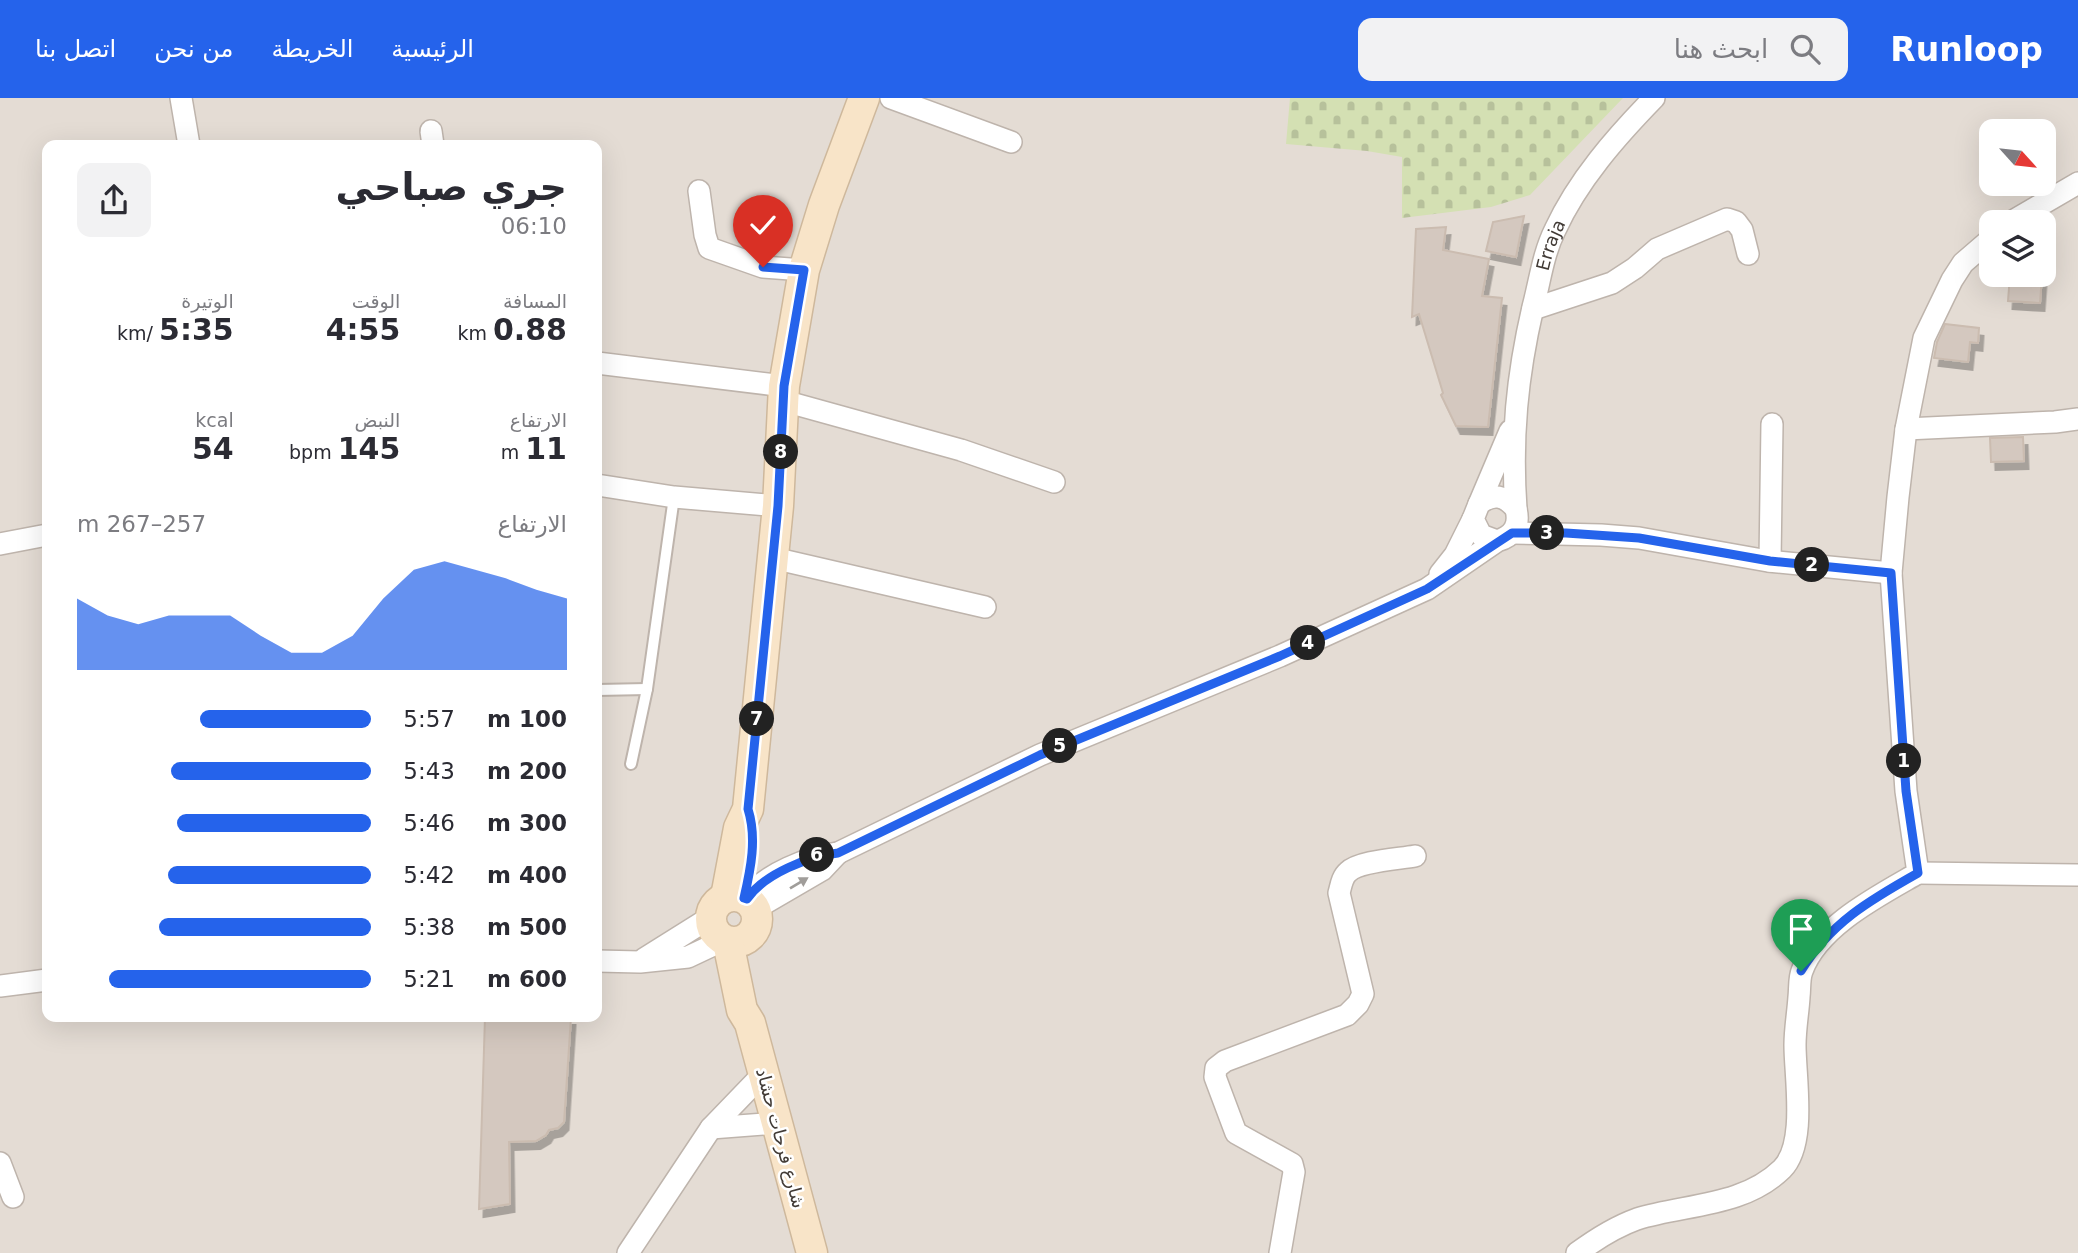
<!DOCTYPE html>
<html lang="ar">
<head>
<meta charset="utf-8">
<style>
	body { margin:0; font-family:"DejaVu Sans","Noto Naskh Arabic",sans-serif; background:#f2f2f3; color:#2b2b33; direction:rtl; height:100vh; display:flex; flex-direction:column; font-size:26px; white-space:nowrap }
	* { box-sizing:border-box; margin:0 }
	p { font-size:23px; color:#7c7c81 }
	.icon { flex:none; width:38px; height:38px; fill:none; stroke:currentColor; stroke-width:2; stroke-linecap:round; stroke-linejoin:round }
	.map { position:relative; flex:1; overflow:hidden; direction:ltr }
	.side { position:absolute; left:42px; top:42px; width:560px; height:882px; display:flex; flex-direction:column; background:#fff; border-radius:14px; box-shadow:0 7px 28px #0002; direction:rtl }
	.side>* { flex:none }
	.needle { width:46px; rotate:117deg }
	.tools { position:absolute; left:1979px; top:21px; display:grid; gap:14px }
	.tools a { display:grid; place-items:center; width:77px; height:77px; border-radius:14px; background:#fff; box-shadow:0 7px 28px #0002; font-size:35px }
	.pin { position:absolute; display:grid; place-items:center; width:60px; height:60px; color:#fff; margin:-72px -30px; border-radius:50% 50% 50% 0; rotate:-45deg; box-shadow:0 0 7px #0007 }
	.pin .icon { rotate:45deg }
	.km { position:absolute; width:35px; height:35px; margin:-18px; border-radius:50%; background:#222; color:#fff; font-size:19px; line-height:35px; text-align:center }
	.round { display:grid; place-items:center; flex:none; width:74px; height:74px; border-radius:14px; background:#f2f2f3 }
	.headline { display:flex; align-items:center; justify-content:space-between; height:119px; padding:0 35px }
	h1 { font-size:38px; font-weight:800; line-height:52px }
	.figures { display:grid; grid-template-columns:repeat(3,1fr); gap:10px; height:119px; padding:7px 35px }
	.figures div { display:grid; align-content:center }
	.figures b { font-size:30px; font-weight:800 }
	.figures small { font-size:19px; font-weight:400 }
	.figures p { font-size:19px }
	.chart { height:196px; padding:14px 35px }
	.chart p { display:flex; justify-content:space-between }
	.chart svg { width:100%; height:126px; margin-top:7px; fill:#2563eb; opacity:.7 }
	ul { padding:0 35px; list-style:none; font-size:23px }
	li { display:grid; grid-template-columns:112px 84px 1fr; align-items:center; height:52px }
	li i { height:18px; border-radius:9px; background:#2563eb }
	header { display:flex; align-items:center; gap:42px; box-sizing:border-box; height:98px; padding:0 35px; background:#2563eb; color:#fff }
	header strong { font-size:33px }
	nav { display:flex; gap:38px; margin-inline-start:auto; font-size:24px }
	.search { width:490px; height:63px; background:#f2f2f3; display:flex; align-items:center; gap:18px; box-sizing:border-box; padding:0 24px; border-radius:14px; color:#7c7c81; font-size:26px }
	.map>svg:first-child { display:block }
	.residential { fill:#e4dcd4; fill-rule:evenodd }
	.cemetery { fill:url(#cemetery-stones) }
	.building { fill:#d4c8bf; stroke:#cbbcb0; stroke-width:2; filter:url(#shadow) }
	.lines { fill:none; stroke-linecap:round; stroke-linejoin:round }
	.service-casing { stroke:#beb4ac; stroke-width:14 }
	.minor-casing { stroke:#beb4ac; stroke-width:24 }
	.secondary-casing { stroke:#ceb89c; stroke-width:33 }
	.service { stroke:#fff; stroke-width:10 }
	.minor { stroke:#fff; stroke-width:21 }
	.secondary { stroke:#f8e4c8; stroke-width:30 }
	.oneway { fill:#a09d9a }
	.route-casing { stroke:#fff; stroke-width:14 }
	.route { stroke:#2563eb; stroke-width:9 }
	.labels { text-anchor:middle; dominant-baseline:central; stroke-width:5; stroke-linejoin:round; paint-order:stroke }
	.street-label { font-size:18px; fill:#423b36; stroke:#fff }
</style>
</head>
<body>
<header>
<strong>Runloop</strong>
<div class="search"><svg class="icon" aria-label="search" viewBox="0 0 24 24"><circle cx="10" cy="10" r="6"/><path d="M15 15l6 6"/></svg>ابحث هنا</div>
<nav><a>الرئيسية</a><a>الخريطة</a><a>من نحن</a><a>اتصل بنا</a></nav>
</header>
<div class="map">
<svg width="2078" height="1155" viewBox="0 0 2078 1155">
	<defs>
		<pattern id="cemetery-stones" width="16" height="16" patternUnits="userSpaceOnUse" patternTransform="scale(1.75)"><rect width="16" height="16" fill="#d4e0b3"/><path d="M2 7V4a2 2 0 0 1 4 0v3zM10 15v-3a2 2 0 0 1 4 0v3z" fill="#b7c19b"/></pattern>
		<filter id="shadow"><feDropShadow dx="4.5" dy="8" stdDeviation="0" flood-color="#0004"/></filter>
	</defs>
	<rect width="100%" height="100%" fill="#f1ebe6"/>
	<path class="residential" d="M0 0H2078V1155H0ZM1992 33H2044V86H1992ZM47 47H597V919H47ZM1992 124H2044V177H1992Z"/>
	<path class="cemetery" d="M1290 0H1623L1530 97 1491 109 1402 120V59L1367 53 1286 46Z"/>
	<g class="building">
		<path d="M1524 118 1516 159 1486 153 1493 124Z"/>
		<path d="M1446 129 1443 152 1489 161 1482 198 1502 200 1488 329 1456 328 1441 297 1443 295 1419 216 1412 219 1416 131Z"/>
		<path d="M2010 177H2042L2040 205 2008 203Z"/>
		<path d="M1945 226 1979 230 1978 245 1970 244 1968 264 1934 260 1937 244Z"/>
		<path d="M2023 339 2024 363 1991 364 1990 340Z"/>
		<path d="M485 919H571L564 1024 558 1030 549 1032 546 1037 536 1043 509 1044 510 1106 479 1111Z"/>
	</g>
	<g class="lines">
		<defs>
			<g id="service">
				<path d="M597 592 647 591"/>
				<path d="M631 666 647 591 674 399"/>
			</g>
			<g id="minor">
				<path d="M181 0 189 47"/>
				<path d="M891 0 1011 44"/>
				<path d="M431 33 433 47"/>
				<path d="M699 93 705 137 709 150 763 169 804 172"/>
				<path d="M2011 124 2078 85"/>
				<path d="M1533 211 1612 185 1635 170 1657 151 1727 121 1736 124 1742 132 1748 156"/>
				<path d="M597 265 784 288"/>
				<path d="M784 303 961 352 1054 384"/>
				<path d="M1906 331 2055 324 2078 321"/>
				<path d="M597 387 674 399 778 408"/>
				<path d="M1479 406 1510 333"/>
				<path id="s1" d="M1516 411C1511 340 1517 278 1533 209 1540 183 1543 156 1555 132 1578 82 1616 39 1654 0"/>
				<path d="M1512 435 1601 437 1639 440 1768 463 1891 475"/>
				<path d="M0 446 47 437"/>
				<path d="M773 460 985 509"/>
				<path d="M1770 463 1772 326"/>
				<path d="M1440 476 1455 457 1473 421"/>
				<path d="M1918 775 2078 777"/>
				<path d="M747 801C764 776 809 759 838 755L1040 657 1280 558 1427 491 1497 443C1514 438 1520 427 1516 411 1505 397 1493 395 1479 406L1473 421 1481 437 1497 443"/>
				<path d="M755 811 822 772 838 755"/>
				<path d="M644 861 711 819"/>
				<path d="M597 863 640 864 688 859 724 842"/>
				<path d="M0 888 47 882"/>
				<path d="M711 1030 777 1025"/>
				<path d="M0 1065 13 1099"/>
				<path d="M628 1155 711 1030 763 976"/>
				<path d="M1280 1155 1294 1074 1292 1066 1236 1035 1215 979 1216 970 1225 963 1347 917 1358 906 1363 896 1339 795C1341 788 1342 779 1348 774 1359 763 1399 761 1415 758"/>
				<path d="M1577 1155C1596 1141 1615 1129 1637 1121 1685 1106 1743 1109 1782 1071 1807 1046 1795 980 1795 947 1795 931 1798 915 1799 899 1800 891 1799 880 1802 873 1818 828 1880 797 1918 775L1906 693 1891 475 1898 399 1906 331 1924 240 1952 182 1963 165 1992 140"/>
			</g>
			<g id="secondary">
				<circle cx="734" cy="821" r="23"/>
				<path d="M726 799 739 730 748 711 778 408 784 288 804 172 824 107 864 0"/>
				<path d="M728 844 742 912 750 925 812 1155"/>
			</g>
		</defs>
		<use href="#service" class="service-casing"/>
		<use href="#minor" class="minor-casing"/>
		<use href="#secondary" class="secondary-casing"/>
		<use href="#service" class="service"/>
		<use href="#minor" class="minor"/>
		<use href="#secondary" class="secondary"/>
	</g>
	<defs><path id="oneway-solid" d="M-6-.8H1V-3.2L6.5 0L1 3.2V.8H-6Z" transform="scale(1.75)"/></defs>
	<use class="oneway" href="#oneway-solid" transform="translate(799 785) rotate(-31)"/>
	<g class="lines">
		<defs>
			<path id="route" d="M763 169 804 172 784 288 778 408 748 711C757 740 751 770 744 800L747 801C764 776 809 758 838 755L1040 657 1280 558 1427 491 1512 435H1566L1639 440 1770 463 1891 475 1906 693 1918 775C1870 802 1830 825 1801 873"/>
		</defs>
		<use href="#route" class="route-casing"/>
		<use href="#route" class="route"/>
	</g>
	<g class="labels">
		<g class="street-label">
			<text stroke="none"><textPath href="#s1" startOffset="268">Erraja</textPath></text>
			<text transform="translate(781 1040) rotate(75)">شارع فرحات حشاد</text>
		</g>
	</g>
</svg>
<div class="tools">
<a><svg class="needle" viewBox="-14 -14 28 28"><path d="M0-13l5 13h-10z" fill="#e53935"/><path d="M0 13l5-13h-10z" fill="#7c7c81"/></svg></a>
<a><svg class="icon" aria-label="layers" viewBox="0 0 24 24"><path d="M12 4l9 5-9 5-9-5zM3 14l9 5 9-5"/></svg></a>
</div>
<div class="pin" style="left:1801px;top:873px;background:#1e9e55"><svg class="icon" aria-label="arrive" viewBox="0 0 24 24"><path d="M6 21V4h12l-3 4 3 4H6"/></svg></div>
<div class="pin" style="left:763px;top:169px;background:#d93025"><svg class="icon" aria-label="check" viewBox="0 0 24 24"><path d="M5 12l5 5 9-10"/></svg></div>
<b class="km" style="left:1904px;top:663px">1</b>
<b class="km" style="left:1812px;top:467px">2</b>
<b class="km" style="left:1547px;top:435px">3</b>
<b class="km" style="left:1308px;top:545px">4</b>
<b class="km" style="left:1060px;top:648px">5</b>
<b class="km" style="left:817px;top:757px">6</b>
<b class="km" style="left:757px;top:621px">7</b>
<b class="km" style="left:781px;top:354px">8</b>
<section class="side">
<div class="headline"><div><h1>جري صباحي</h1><p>06:10</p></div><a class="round"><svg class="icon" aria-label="share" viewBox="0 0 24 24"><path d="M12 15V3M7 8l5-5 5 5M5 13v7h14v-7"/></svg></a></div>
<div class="figures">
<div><p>المسافة</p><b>0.88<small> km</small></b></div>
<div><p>الوقت</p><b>4:55</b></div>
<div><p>الوتيرة</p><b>5:35<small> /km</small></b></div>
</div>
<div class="figures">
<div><p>الارتفاع</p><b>11<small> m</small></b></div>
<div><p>النبض</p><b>145<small> bpm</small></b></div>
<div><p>kcal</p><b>54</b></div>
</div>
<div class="chart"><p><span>الارتفاع</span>257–267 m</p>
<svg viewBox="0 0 160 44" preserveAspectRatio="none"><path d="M0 44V19L10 25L20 28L30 25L40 25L50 25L60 32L70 38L80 38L90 32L100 19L110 9L120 6L130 9L140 12L150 16L160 19V44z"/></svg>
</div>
<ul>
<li><b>100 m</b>5:57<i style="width:58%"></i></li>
<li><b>200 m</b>5:43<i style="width:68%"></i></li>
<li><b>300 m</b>5:46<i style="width:66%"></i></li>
<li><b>400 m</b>5:42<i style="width:69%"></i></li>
<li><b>500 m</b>5:38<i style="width:72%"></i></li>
<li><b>600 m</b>5:21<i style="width:89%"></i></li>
</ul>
</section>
</div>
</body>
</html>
